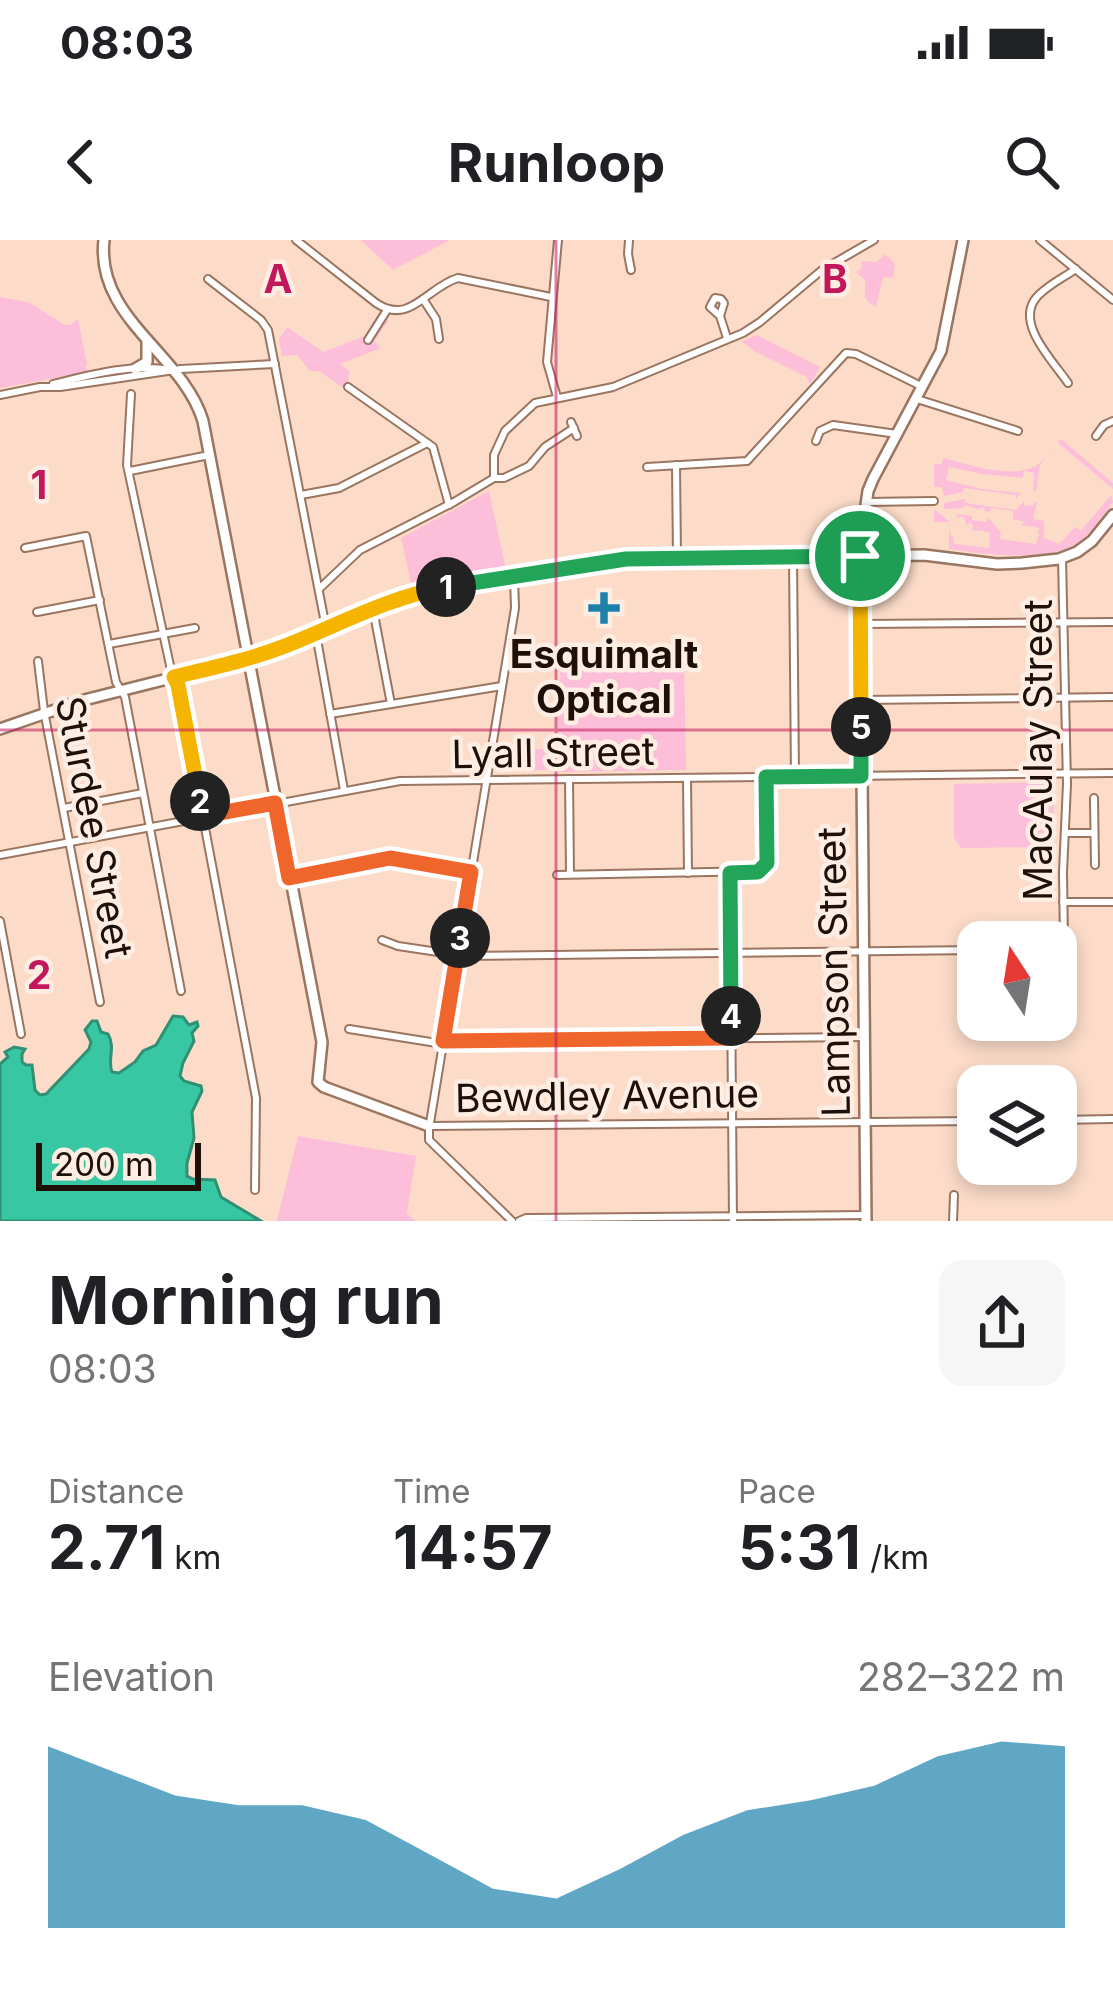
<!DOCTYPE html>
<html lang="en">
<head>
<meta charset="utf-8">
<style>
	body { margin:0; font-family:Inter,sans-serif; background:#f6f6f6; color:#202124; height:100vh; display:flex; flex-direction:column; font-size:45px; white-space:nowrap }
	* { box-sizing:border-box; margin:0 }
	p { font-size:39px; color:#757577 }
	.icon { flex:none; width:66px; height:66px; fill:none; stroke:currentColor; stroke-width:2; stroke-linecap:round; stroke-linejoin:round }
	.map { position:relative; height:981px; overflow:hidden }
	.sheet { display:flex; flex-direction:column; background:#fff; flex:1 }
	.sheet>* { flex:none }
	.needle { width:78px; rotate:348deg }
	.buttons { position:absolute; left:957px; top:681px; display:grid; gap:24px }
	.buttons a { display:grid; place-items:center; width:120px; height:120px; border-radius:24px; background:#fff; box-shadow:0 6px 18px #0003; font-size:60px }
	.scale { position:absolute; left:36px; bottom:30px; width:165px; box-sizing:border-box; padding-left:12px; border:6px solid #1e1008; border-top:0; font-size:33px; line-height:42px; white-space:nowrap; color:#1e1008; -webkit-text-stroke:9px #fdede3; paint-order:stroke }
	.pin { position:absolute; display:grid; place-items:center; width:102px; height:102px; color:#fff; margin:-51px; border:6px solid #fff; border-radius:50%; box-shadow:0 3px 12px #0007 }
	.km { position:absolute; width:60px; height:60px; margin:-30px; border-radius:50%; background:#222; color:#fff; font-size:33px; line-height:60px; text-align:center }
	.round { display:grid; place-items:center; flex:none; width:126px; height:126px; border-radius:24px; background:#f6f6f6 }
	.head { display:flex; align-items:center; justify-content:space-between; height:204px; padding:0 48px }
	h1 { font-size:66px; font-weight:700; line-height:90px }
	.stats { display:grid; grid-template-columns:repeat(3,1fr); gap:18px; height:204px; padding:12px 48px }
	.stats div { display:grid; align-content:center }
	.stats b { font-size:60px; font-weight:700 }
	.stats small { font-size:33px; font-weight:400 }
	.stats p { font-size:33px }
	.chart { height:336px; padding:24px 48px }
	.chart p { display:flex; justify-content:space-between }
	.chart svg { width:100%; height:216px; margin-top:12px; fill:#1c82ac; opacity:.7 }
	.status { display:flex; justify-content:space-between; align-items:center; height:84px; padding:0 60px; background:#fff; direction:ltr }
	.status svg { height:33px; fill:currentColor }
	header { display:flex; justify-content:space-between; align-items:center; height:156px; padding:0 48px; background:#fff; font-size:54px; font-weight:700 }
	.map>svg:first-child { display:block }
	.green { fill:#fcbed8 }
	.water { fill:#37c7a3; stroke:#309074; stroke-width:3 }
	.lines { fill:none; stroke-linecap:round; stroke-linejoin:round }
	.street-casing { stroke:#9a7560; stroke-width:10 }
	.secondary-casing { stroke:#9a7560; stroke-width:14 }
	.street { stroke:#fff; stroke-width:6 }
	.secondary { stroke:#fff; stroke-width:9 }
	.split-1-casing { stroke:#fff; stroke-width:24 }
	.split-2-casing { stroke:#fff; stroke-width:24 }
	.split-3-casing { stroke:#fff; stroke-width:24 }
	.split-4-casing { stroke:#fff; stroke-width:24 }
	.split-5-casing { stroke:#fff; stroke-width:24 }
	.split-6-casing { stroke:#fff; stroke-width:24 }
	.split-1 { stroke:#22a559; stroke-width:15 }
	.split-2 { stroke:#f5b400; stroke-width:15 }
	.split-3 { stroke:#f0652b; stroke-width:15 }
	.split-4 { stroke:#f0652b; stroke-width:15 }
	.split-5 { stroke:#22a559; stroke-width:15 }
	.split-6 { stroke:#f5b400; stroke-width:15 }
	.grid { fill:none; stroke:#c2185b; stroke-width:3; stroke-opacity:0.55 }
	.poi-dot { fill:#1c82ac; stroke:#fdede3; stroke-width:4.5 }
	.labels { text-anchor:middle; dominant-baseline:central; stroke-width:9; stroke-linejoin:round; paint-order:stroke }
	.poi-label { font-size:39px; font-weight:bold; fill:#1e1008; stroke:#fdede3 }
	.street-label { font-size:39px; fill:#1e1008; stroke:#fdede3 }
	.grid-label { font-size:39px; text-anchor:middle; font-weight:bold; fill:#c2185b; stroke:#fdede3; stroke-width:9; stroke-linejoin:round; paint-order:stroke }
</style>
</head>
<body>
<div class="status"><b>08:03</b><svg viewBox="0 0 49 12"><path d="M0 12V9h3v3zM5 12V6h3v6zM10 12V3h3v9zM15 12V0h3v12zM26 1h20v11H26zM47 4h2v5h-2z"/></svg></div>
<header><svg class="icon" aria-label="back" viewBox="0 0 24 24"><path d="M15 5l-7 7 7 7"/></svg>Runloop<svg class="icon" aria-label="search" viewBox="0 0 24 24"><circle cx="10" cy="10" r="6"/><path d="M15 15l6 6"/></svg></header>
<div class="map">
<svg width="1113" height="981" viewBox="0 0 1113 981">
	<rect width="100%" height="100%" fill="#fcdcc9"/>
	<g class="green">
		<path d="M361 0H450L393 30Z"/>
		<path d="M885 14 895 24 893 38 883 37 876 67C859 57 867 55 865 40L856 32 861 29 862 21 877 22Z"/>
		<path d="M0 57 28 62 65 85H70L78 79 87 124 85 127 89 132 0 148Z"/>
		<path d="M377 76 389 80 374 101 381 108 340 124 349 131 348 147 343 148 319 131H310L297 115 282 116 279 99 287 87 323 112 365 96Z"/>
		<path d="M757 95 820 127 810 144 807 137 754 111 742 101Z"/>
		<path d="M1061 199 1113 243V249L1058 203 1040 225 1036 251H1033L1034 233 1024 231 1023 238 983 234 949 227 946 240 982 249 1021 253 1016 259V255L964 248 963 252 944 256 942 247H934V224H941L944 218C971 225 1017 242 1041 222 1049 216 1055 206 1061 199Z"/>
		<path d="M489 251 506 329 412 347 401 298Z"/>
		<path d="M1111 255 1113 262C1102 276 1090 296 1074 305 1044 322 982 314 949 309V282H934V269L949 281 950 294 954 298V304L989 308 990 292 972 290 973 284 969 283 967 286 964 277H957L955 293 957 274 972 276V280L986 282 989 278 1001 293 1000 299 1036 304 1038 296H1042L1038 294 1039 288 1021 285 1025 282 1013 279V271L991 268 990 272 985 271 984 267 978 269 965 265 963 268 942 269H944V263L965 259V263L1016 270 1024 261V265L1033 266 1034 262H1037L1033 279 1044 281V298L1059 304 1075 287 1081 291Z"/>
		<path d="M684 416 686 530 556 532 560 430 644 417Z"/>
		<path d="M505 509H547L550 513V527L546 530 504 531 500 527V514Z"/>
		<path d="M1056 542 1051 607 961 608 954 597V544Z"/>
		<path d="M298 896 416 916 407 973 415 981H277Z"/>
	</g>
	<path class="water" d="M173 776 183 777 189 785 197 782 198 786 192 793 194 801 183 823 180 836 184 841 201 846 202 851 192 872 194 898 187 923V936L193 939 215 940 221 957 261 981H0V824L8 817 5 812 14 807 25 809 22 814V822L26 825H32L35 850 40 855 46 854 89 809 91 802 85 790 92 781H97L101 792 108 794C116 808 107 820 112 832L119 833 135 822 143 811 156 805Z"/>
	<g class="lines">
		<defs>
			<g id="street">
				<path d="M296 0 376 63C410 86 427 47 458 38L551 57"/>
				<path d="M629 0 628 14 631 30"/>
				<path d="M1040 0 1113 60"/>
				<path d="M208 39 261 80 268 90 326 388"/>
				<path d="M423 59 436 79 439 99"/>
				<path d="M720 76 724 63 721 59 715 58 710 67 720 76 727 98"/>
				<path d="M368 100 387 70"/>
				<path d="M1068 143C1054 122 1015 84 1036 58 1046 46 1063 38 1076 29"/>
				<path d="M53 144C90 135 133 123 170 130"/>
				<path d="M40 147H60L181 129 275 124"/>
				<path d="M348 147 433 207 449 265"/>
				<path d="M131 154 127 225 171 430 178 445 256 858 255 950"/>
				<path d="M0 155 40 147"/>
				<path d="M557 157 547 122 558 0"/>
				<path d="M917 159 1018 191"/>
				<path d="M571 182 577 196"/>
				<path d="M1096 196 1104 185 1113 181"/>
				<path d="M816 201 820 191 833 185 897 194"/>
				<path d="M676 225 677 317"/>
				<path d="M647 227 747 221 846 113 856 114 923 147"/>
				<path d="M130 231 209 215"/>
				<path d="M494 238V215L505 191 535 163 613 147 743 93 760 82 822 30 874 0"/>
				<path d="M301 255 339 248 427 203"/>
				<path d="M866 262 934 261"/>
				<path d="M25 308 86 296 116 442 125 457 181 751"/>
				<path d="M793 318 795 537"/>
				<path d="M1062 318 1067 544 1063 632 1064 703"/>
				<path d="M319 349 360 310 454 262 494 238H504L529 226 545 207 574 188"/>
				<path d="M373 369 391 464"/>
				<path d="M37 372 100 360"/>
				<path d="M860 384 1113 382"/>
				<path d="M316 394 344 550"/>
				<path d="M109 404 195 388"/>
				<path d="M38 421 44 471 100 762"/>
				<path d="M861 460 1113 457"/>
				<path d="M330 474 502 446"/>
				<path d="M687 538 688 633"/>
				<path d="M569 539 570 634"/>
				<path d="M1094 558 1095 625"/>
				<path d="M64 568 143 553"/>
				<path d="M1065 593H1094"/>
				<path d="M0 615 400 541 1113 533"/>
				<path d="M730 633 733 981"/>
				<path d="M557 635 761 631 767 620V537"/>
				<path d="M292 637 390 618 471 633"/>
				<path d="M1063 662H1113"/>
				<path d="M0 681 21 794"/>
				<path d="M382 700 398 706 465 716 978 710"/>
				<path d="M349 789 443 804"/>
				<path d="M443 801 864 797"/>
				<path d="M1056 880 1113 879"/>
				<path d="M430 886 978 881"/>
				<path d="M512 981 429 900V889L515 368 514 337"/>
				<path d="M519 981 526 978 866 975"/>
				<path d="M953 981 954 955"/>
			</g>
			<g id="secondary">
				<path d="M104 0C95 78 183 114 203 181L322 802 318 842 324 847 429 886"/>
				<path d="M135 129 147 122V100"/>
				<path d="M0 489 84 460 247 419 373 369 438 348 626 319 924 315 997 324 1022 323 1059 319 1077 312 1092 301 1113 275"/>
				<path d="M866 981 860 307 868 251 873 239 941 111 963 0"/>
			</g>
		</defs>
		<use href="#street" class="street-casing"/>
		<use href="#secondary" class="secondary-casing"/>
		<use href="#street" class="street"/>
		<use href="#secondary" class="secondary"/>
	</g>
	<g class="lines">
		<defs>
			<path id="split-1" d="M446 347 626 319 860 316"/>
			<path id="split-2" d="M200 561 178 445 174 437C211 428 249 420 285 406 338 385 389 357 446 347"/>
			<path id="split-3" d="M200 561 203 576 275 563 289 638 390 618 471 632 460 698"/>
			<path id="split-4" d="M460 698 443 801 731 798V776"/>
			<path id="split-5" d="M731 776 730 633 758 632 767 623 766 537 861 536V487"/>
			<path id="split-6" d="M860 316 861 487"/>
		</defs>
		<use href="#split-1" class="split-1-casing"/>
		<use href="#split-2" class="split-2-casing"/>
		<use href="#split-3" class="split-3-casing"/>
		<use href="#split-4" class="split-4-casing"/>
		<use href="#split-5" class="split-5-casing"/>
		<use href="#split-6" class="split-6-casing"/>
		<use href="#split-1" class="split-1"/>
		<use href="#split-2" class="split-2"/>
		<use href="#split-3" class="split-3"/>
		<use href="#split-4" class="split-4"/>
		<use href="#split-5" class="split-5"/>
		<use href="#split-6" class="split-6"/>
	</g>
	<path class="grid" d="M556 0V981M0 490H1113"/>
	<path class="poi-dot" d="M598 350h12v12h12v12h-12v12h-12v-12h-12v-12h12z"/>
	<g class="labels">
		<g class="poi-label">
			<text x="604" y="413">Esquimalt<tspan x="604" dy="45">Optical</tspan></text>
		</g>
		<g class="street-label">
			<text transform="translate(1037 510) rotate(-90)">MacAulay Street</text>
			<text transform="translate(553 512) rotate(-1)">Lyall Street</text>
			<text transform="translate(95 587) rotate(79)">Sturdee Street</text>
			<text transform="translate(833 732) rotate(-91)">Lampson Street</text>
			<text transform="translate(607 855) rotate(-1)">Bewdley Avenue</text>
		</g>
	</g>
	<g class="grid-label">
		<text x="278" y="53">A</text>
		<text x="835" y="53">B</text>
		<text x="39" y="259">1</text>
		<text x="39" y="749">2</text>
	</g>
</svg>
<div class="buttons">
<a><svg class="needle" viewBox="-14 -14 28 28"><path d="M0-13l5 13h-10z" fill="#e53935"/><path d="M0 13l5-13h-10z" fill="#757577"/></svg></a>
<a><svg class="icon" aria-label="layers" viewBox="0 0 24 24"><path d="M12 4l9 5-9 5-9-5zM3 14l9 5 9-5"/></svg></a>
</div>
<div class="scale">200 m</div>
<div class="pin" style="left:860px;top:316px;background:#1e9e55"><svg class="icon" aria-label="arrive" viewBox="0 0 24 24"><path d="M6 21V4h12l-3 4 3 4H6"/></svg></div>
<b class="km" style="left:446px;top:347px">1</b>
<b class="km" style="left:200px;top:561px">2</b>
<b class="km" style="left:460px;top:698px">3</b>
<b class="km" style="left:731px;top:776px">4</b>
<b class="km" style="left:861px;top:487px">5</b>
</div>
<section class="sheet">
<div class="head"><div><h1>Morning run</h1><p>08:03</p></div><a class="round"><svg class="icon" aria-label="share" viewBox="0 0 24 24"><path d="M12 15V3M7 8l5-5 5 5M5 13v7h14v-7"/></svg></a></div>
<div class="stats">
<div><p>Distance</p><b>2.71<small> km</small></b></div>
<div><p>Time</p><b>14:57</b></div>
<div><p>Pace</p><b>5:31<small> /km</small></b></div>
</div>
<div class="chart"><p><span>Elevation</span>282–322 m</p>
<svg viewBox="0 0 160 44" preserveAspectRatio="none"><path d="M0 44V7L10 12L20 17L30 19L40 19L50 22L60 29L70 36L80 38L90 32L100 25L110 20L120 18L130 15L140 9L150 6L160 7V44z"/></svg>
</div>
</section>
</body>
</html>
